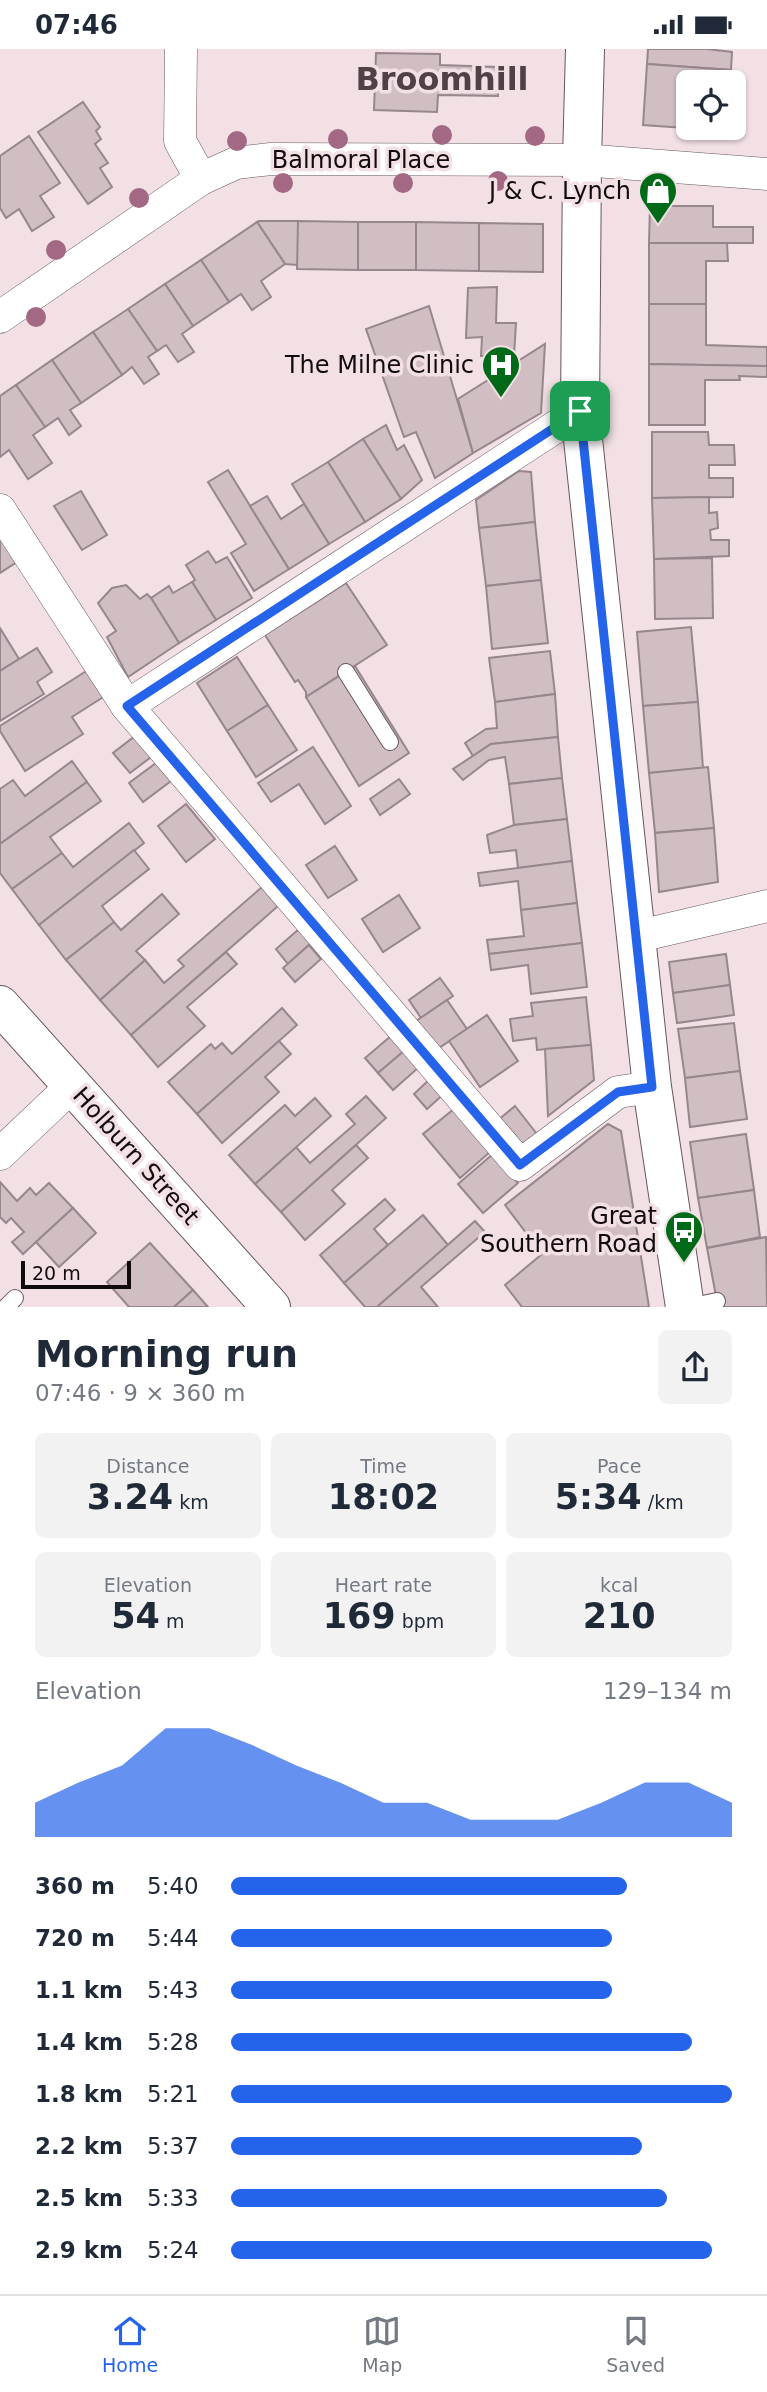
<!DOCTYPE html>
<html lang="en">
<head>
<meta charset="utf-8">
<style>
	body { margin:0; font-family:"DejaVu Sans",sans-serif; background:#f2f2f3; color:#1f2937; height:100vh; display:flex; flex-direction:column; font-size:26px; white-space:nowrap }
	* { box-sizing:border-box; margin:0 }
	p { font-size:23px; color:#747a83 }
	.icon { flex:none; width:38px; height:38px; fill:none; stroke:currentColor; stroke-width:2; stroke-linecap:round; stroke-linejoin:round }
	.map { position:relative; height:1258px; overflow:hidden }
	.drawer { display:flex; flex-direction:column; background:#fff; flex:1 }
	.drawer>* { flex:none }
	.buttons { position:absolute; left:676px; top:21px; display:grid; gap:14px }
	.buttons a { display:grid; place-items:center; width:70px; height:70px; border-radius:10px; background:#fff; box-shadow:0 2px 5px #0004; font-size:35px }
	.scale { position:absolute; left:21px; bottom:18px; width:110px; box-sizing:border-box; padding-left:7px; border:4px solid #110b0d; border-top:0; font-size:19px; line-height:24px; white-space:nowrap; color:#110b0d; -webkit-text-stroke:5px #f2e0e5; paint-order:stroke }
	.pin { position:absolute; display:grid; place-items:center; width:60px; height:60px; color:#fff; margin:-30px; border-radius:14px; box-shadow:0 4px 10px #0006 }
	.round { display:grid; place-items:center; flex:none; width:74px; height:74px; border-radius:10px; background:#f2f2f3 }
	.head { display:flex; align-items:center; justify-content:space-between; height:119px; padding:0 35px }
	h1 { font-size:38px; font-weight:600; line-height:52px }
	.figures { display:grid; grid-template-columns:repeat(3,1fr); gap:10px; height:119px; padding:7px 35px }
	.figures div { display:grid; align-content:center; border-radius:10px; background:#f2f2f3; text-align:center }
	.figures b { font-size:35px; font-weight:600 }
	.figures small { font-size:19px; font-weight:400 }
	.figures p { font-size:19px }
	.chart { height:196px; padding:14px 35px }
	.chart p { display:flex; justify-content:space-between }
	.chart svg { width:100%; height:126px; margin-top:7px; fill:#2563eb; opacity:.7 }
	ul { padding:0 35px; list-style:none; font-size:23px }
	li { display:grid; grid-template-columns:112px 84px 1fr; align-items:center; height:52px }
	li i { height:18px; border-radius:9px; background:#2563eb }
	.status { display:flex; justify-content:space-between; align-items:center; height:49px; padding:0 35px; background:#fff; direction:ltr }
	.status svg { height:19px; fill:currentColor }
	.menu { display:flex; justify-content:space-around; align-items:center; height:98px; border-top:2px solid #e0e1e3; background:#fff; font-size:19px; color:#747a83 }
	.menu a { display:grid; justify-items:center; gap:4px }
	.menu .active { color:#2563eb }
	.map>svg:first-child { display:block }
	.building { fill:#d0bec3; stroke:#97878c; stroke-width:2 }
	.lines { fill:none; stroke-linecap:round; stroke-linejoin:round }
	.lane-casing { stroke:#67585c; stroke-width:18 }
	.street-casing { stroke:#67585c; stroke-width:33 }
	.secondary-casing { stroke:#67585c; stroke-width:40 }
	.lane { stroke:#fff; stroke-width:16 }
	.street { stroke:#fff; stroke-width:32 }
	.secondary { stroke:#fff; stroke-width:38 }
	.tree { fill:#a36884 }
	.route-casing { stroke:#fff; stroke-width:14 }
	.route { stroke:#2563eb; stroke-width:9 }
	.labels { text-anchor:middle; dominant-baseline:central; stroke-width:7; stroke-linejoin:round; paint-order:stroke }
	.street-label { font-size:24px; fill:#110b0d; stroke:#f2e0e5 }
	.poi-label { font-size:24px; fill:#110b0d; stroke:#f2e0e5; text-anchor:end }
	.district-label { font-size:32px; font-weight:bold; fill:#4f4145; stroke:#f2e0e5 }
</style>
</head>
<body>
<div class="status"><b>07:46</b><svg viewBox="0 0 49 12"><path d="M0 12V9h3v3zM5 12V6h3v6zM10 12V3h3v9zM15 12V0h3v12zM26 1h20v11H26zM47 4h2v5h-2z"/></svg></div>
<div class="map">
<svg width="767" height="1258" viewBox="0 0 767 1258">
	<rect width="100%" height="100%" fill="#f2e0e5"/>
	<g class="building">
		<path d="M648 0H707L732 3 731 21 647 15Z"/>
		<path d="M376 4 440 5V16L498 18V47L438 46 437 63 374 61Z"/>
		<path d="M647 15 731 21 730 33H688V79H714V81L643 76Z"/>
		<path d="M83 53 100 78 96 82 101 90 95 95 108 114 100 119 112 138 88 155 38 83Z"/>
		<path d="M29 87 60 134 40 147 54 168 32 182 19 160 6 169 0 159V107Z"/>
		<path d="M650 157H713V178H753V194H649Z"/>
		<path d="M259 172H298V216L285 215 257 173Z"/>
		<path d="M298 172 358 173V221L297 220Z"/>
		<path d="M257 173 285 215 261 232 271 248 252 261 241 245 229 253 201 211Z"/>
		<rect x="358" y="173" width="58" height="48"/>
		<path d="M416 173 479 174V222L416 221Z"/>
		<path d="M479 174 543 175V223L479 222Z"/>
		<path d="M649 194H727L728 212H706V255H649Z"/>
		<path d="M201 211 229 253 193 277 165 235Z"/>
		<path d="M165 235 193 277 182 285 194 303 178 313 166 296 157 302 128 260Z"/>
		<path d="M497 238 496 274H516L514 307H481L482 288 466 289 468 239Z"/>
		<path d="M649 255H706V296L767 298V317L649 315Z"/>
		<path d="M429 257 473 404 435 429 416 383 404 388 366 280Z"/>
		<path d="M128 260 157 302 148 308 159 325 144 335 132 318 122 326 93 283Z"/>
		<path d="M93 283 122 326 81 354 52 311Z"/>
		<path d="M545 295 541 364 473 404 458 350Z"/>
		<path d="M52 311 81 354 70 361 81 377 69 386 58 369 45 378 16 336Z"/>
		<path d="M649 315 767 317V328L739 327 740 331H705V376H649Z"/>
		<path d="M16 336 45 378 33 386 52 414 28 430 9 401 0 408V347Z"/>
		<path d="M386 376 397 401 404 396 422 431 401 450 363 390Z"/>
		<path d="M652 383H708L709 396H734L735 416H709V429H733V448L652 449Z"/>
		<path d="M363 390 401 450 365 473 328 413Z"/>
		<path d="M328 413 365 473 329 495 292 435Z"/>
		<path d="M228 421 289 520 254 542 231 504 246 495 208 433Z"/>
		<path d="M519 422 531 423 535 473 479 479 476 451Z"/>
		<path d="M81 442 107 486 82 501 54 457Z"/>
		<path d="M267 447 281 470 304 455 329 495 289 520 250 457Z"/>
		<path d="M709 448V464L717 463 718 479 710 481 711 491H729V507L654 510 652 449Z"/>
		<path d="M535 473 541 531 486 537 479 479Z"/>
		<path d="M0 486 17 513 0 524Z"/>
		<path d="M208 502 216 514 227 508 252 549 216 571 192 533 195 531 186 516Z"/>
		<path d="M712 509 713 569 655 570 654 510Z"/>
		<path d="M541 531 548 594 492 600 486 537Z"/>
		<path d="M192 533 216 571 179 594 151 549 169 537 173 544Z"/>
		<path d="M346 534 387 596 306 648V643L298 631 295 633 265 586Z"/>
		<path d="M126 536 140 550 147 545 151 549 179 594 128 628 107 588 116 582 98 554 112 539Z"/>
		<path d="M691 578 698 653 643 657 637 583Z"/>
		<path d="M0 579 19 610 0 622Z"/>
		<path d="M37 599 52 623 37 633 44 645 0 672V622Z"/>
		<path d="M550 602 555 645 495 653 489 609Z"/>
		<path d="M237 608 268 656 227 682 197 634Z"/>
		<path d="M355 617 409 704 359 737 306 648Z"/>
		<path d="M91 619 108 645 72 668 83 685 25 722 0 682V677Z"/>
		<path d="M555 645 558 688 491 695 473 707 465 694 486 680 497 679 495 653Z"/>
		<path d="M698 653 703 719 649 724 643 657Z"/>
		<path d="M268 656 297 701 256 728 227 682Z"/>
		<path d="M139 684 155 705 130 724 113 704Z"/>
		<path d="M558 688 562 729 509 735 505 708 489 711 463 731 453 720 491 695Z"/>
		<path d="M313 698 351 757 325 775 299 735 271 753 258 734Z"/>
		<path d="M72 712 87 733 0 795V740L13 731 25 747Z"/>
		<path d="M156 714 171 732 143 753 129 734Z"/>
		<path d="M708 718 714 779 655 784 649 724Z"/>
		<path d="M562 729 567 770 514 776 509 735Z"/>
		<path d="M399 730 410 745 380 766 370 750Z"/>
		<path d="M87 733 101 752 50 788 62 804 12 840 0 824V795Z"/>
		<path d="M186 755 215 790 186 813 158 777Z"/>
		<path d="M567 770 572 812 518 819 516 801 490 804 487 786 514 776Z"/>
		<path d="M129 774 144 794 39 876 12 840 62 804 73 818Z"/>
		<path d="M714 779 718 833 659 843 655 784Z"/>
		<path d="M335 797 357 831 328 849 306 816Z"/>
		<path d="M134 801 149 820 102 857 114 873 66 911 39 876Z"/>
		<path d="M572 812 577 854 521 861 518 832 480 837 478 824Z"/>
		<path d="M262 838 278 857 131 986 100 951 145 911 164 934 184 917 178 911Z"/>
		<path d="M162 845 179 865 136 902 145 911 100 951 66 911 114 873 121 881Z"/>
		<path d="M399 846 420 879 383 903 362 870Z"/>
		<path d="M577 854 582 894 489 905 487 891 524 887 521 861Z"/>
		<path d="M299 880 311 894 288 915 276 900Z"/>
		<path d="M582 894 587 938 531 945 528 916 491 921 489 905Z"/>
		<path d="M309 896 321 910 295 933 283 919Z"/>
		<path d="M226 903 237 915 187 958 205 977 158 1018 131 986Z"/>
		<path d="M726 905 730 936 673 944 669 913Z"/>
		<path d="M440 929 453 947 421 969 409 951Z"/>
		<path d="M730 936 734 966 677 974 673 944Z"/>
		<path d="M586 948 591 996 537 1001 536 989 513 992 510 970 533 967 531 954Z"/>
		<path d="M447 951 467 980 436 1001 416 972Z"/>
		<path d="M282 959 297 976 197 1065 168 1033 211 995 215 1000 222 994 232 1005Z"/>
		<path d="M487 966 518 1012 480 1038 449 992Z"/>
		<path d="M734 974 740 1022 685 1029 678 980Z"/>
		<path d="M391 987 404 1002 378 1024 365 1009Z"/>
		<path d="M279 992 291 1005 265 1028 279 1043 222 1094 197 1065Z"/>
		<path d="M591 996 594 1031 548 1067 545 1000Z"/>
		<path d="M404 1002 418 1019 393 1041 378 1024Z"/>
		<path d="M740 1022 747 1070 690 1078 685 1029Z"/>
		<path d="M432 1028 446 1043 427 1060 414 1045Z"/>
		<path d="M366 1047 386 1069 281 1163 255 1135 296 1098 310 1114 355 1075 346 1065Z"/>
		<path d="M315 1049 331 1067 255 1135 229 1106 285 1056 295 1067Z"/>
		<path d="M515 1057 537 1085 520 1099 497 1072Z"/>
		<path d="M454 1060 490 1103 460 1129 423 1085Z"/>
		<path d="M608 1075 621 1082 649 1258H522L505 1236 542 1205 505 1156Z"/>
		<path d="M746 1085 754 1141 698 1149 690 1093Z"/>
		<path d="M356 1096 368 1109 332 1141 345 1155 305 1191 281 1163Z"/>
		<path d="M493 1105 518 1134 483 1164 458 1135Z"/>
		<path d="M0 1133 17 1152 30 1139 36 1146 49 1134 73 1159 23 1205 12 1193 24 1183 11 1169 6 1174 0 1168Z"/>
		<path d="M754 1141 760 1188 707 1199 698 1149Z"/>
		<path d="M385 1150 395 1161 374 1180 388 1196 344 1234 320 1206Z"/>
		<path d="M73 1159 96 1184 59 1218 36 1193Z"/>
		<path d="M423 1166 448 1196 377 1258H365L344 1234Z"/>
		<path d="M475 1172 485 1183 421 1238 438 1258H377Z"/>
		<path d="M766 1188 767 1258H718L707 1199Z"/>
		<path d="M150 1194 193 1241 174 1258H129L107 1233Z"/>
		<path d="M193 1241 208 1258H174Z"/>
	</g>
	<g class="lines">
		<defs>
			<g id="lane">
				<path d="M346 623 390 693"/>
				<path d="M6 1258 15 1249"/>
				<path d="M688 1258 717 1252"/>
			</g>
			<g id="street">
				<path d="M181 0 180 92 201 130"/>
				<path d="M0 268 201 130 236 114 271 110 582 111 767 125"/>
				<path d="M0 461 127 657 520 1116 618 1043 652 1038"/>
				<path d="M127 657 580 362"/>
				<path d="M635 888 767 857"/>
				<path d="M0 1105 73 1036"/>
			</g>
			<g id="secondary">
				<path d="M585 0 582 111 580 362 652 1038 685 1258"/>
				<path d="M0 956 271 1258"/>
			</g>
		</defs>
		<use href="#lane" class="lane-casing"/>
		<use href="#street" class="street-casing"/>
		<use href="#secondary" class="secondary-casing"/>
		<use href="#lane" class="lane"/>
		<use href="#street" class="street"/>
		<use href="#secondary" class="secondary"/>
	</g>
	<g class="tree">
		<circle cx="442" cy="86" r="10"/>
		<circle cx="535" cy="87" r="10"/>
		<circle cx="338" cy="90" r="10"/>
		<circle cx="237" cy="92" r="10"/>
		<circle cx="498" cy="132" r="10"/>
		<circle cx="283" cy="134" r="10"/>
		<circle cx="403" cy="134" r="10"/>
		<circle cx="139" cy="149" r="10"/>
		<circle cx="56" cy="201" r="10"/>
		<circle cx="36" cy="268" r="10"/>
	</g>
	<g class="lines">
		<defs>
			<path id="route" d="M580 362 652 1038 618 1043 520 1116 127 657Z"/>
		</defs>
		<use href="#route" class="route-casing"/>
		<use href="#route" class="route"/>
	</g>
	<defs>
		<symbol id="shop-pin" viewBox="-11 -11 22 30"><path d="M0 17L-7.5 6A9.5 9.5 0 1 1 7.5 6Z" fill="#006a18" stroke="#f2e0e5"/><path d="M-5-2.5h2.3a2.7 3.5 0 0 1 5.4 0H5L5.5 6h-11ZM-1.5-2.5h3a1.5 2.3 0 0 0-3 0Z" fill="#fff"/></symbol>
		<symbol id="hospital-pin" viewBox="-11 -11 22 30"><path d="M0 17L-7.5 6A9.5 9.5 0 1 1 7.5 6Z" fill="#006a18" stroke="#f2e0e5"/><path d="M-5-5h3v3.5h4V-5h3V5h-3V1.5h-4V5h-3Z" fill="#fff"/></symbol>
		<symbol id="bus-pin" viewBox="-11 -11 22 30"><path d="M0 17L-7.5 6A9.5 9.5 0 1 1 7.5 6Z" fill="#006a18" stroke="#f2e0e5"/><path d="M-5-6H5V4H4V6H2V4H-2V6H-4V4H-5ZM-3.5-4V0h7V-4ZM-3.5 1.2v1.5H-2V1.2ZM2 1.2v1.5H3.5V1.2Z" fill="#fff"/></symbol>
	</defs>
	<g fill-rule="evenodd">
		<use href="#shop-pin" x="636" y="120" width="44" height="60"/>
		<use href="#hospital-pin" x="479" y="294" width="44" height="60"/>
		<use href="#bus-pin" x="662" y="1159" width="44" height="60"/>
	</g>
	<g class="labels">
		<g class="street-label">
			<text x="361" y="111">Balmoral Place</text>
			<text transform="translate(136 1107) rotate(48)">Holburn Street</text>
		</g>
		<g class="poi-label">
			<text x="631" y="142">J &amp; C. Lynch</text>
			<text x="474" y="316">The Milne Clinic</text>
			<text x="657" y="1167">Great<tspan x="657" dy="28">Southern Road</tspan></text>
		</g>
		<g class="district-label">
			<text x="442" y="30">Broomhill</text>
		</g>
	</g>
</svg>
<div class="buttons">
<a><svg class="icon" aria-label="locate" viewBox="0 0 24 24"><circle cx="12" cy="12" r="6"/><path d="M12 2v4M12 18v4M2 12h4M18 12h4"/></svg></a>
</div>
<div class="scale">20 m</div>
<div class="pin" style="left:580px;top:362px;background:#1e9e55"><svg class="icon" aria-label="arrive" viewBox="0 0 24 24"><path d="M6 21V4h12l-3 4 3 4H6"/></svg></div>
</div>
<section class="drawer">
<div class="head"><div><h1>Morning run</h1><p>07:46 · 9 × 360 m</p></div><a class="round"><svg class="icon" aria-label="share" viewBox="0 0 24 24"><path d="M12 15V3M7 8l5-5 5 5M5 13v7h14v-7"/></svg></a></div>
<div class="figures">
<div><p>Distance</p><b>3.24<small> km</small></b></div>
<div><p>Time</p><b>18:02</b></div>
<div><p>Pace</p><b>5:34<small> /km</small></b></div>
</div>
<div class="figures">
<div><p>Elevation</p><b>54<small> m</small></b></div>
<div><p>Heart rate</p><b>169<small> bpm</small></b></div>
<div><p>kcal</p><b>210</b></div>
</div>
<div class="chart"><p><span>Elevation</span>129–134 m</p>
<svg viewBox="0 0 160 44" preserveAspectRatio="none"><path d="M0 44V32L10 25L20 19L30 6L40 6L50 12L60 19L70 25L80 32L90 32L100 38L110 38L120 38L130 32L140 25L150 25L160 32V44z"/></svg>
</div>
<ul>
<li><b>360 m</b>5:40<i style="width:79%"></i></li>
<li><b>720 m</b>5:44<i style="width:76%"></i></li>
<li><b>1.1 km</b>5:43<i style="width:76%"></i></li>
<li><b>1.4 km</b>5:28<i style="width:92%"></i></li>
<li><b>1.8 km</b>5:21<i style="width:100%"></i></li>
<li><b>2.2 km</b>5:37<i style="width:82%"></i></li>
<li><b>2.5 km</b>5:33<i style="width:87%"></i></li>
<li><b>2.9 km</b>5:24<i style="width:96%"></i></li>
</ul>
</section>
<nav class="menu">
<a class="active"><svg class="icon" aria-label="home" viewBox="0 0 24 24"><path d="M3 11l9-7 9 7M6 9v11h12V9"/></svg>Home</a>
<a><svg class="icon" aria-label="map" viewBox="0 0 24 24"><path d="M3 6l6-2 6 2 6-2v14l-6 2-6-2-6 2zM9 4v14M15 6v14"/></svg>Map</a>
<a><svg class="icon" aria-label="saved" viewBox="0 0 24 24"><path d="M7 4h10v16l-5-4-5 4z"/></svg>Saved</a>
</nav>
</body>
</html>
